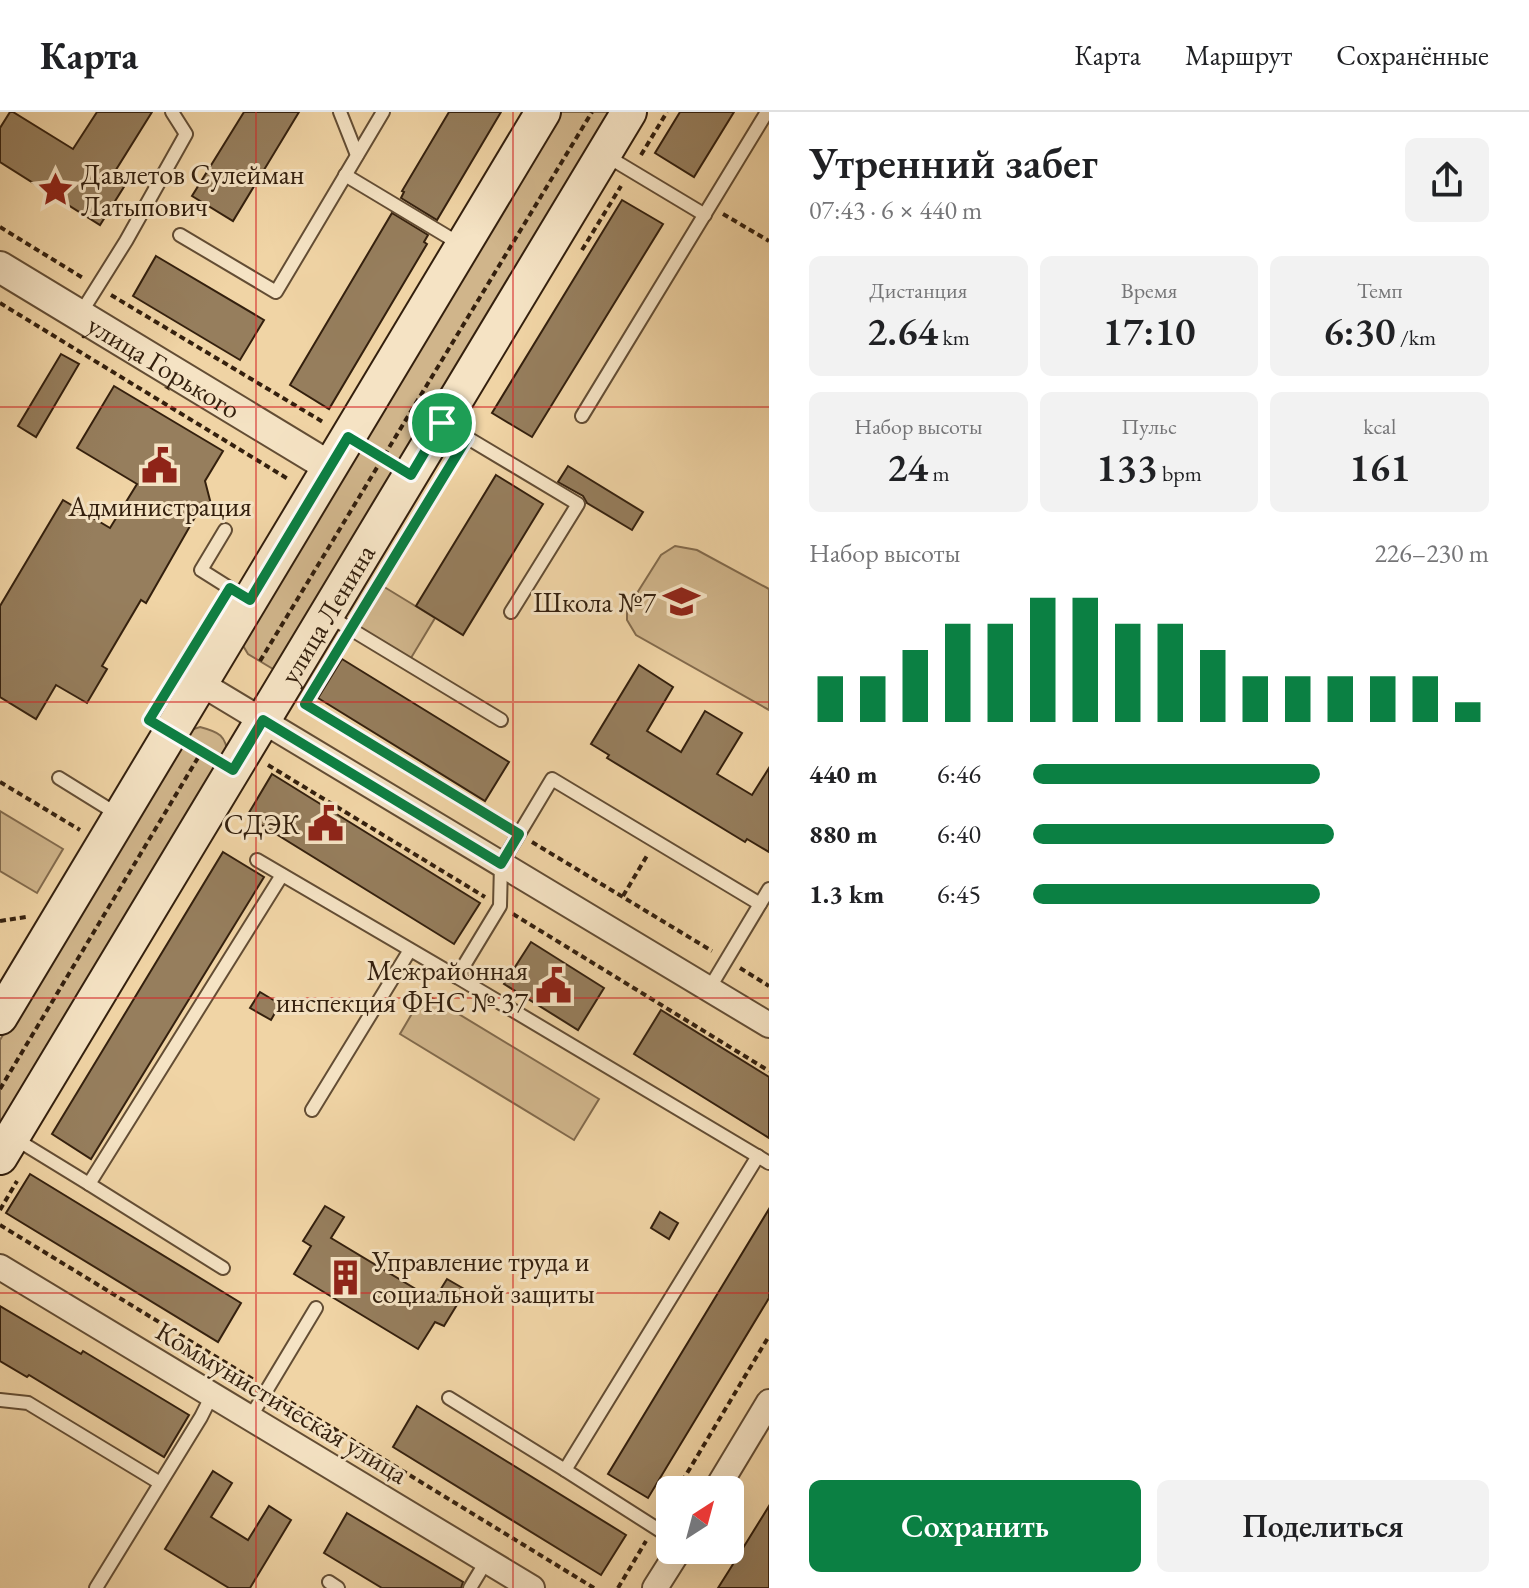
<!DOCTYPE html>
<html lang="ru">
<head>
<meta charset="utf-8">
<style>
	body { margin:0; font-family:"EB Garamond",serif; background:#f2f2f2; color:#202124; height:100vh; display:flex; flex-direction:column; font-size:30px; white-space:nowrap }
	* { box-sizing:border-box; margin:0 }
	p { font-size:26px; color:#757577 }
	.icon { flex:none; width:44px; height:44px; fill:none; stroke:currentColor; stroke-width:2; stroke-linecap:round; stroke-linejoin:round }
	.map { position:relative; flex:1; overflow:hidden }
	.drawer { display:flex; flex-direction:column; background:#fff; width:760px }
	.drawer>* { flex:none }
	.needle { width:52px; rotate:36deg }
	.fabs { position:absolute; left:656px; top:1364px; display:grid; gap:16px }
	.fabs a { display:grid; place-items:center; width:88px; height:88px; border-radius:12px; background:#fff; box-shadow:0 8px 32px #0002; font-size:40px }
	.pin { position:absolute; display:grid; place-items:center; width:68px; height:68px; color:#fff; margin:-34px; border:4px solid #fff; border-radius:50%; box-shadow:0 2px 8px #0007 }
	.round { display:grid; place-items:center; flex:none; width:84px; height:84px; border-radius:12px; background:#f2f2f2 }
	.summary { display:flex; align-items:center; justify-content:space-between; height:136px; padding:0 40px }
	h1 { font-size:44px; font-weight:600; line-height:60px }
	.stats { display:grid; grid-template-columns:repeat(3,1fr); gap:12px; height:136px; padding:8px 40px }
	.stats div { display:grid; align-content:center; border-radius:12px; background:#f2f2f2; text-align:center }
	.stats b { font-size:40px; font-weight:600 }
	.stats small { font-size:22px; font-weight:400 }
	.stats p { font-size:22px }
	.chart { height:224px; padding:16px 40px }
	.chart p { display:flex; justify-content:space-between }
	.chart svg { width:100%; height:144px; margin-top:8px; stroke:#0b8043; stroke-width:6 }
	.primary-button { display:flex; gap:16px; margin-top:auto; padding:16px 40px }
	.primary-button a { flex:1; height:92px; border-radius:12px; background:#0b8043; color:#fff; font-size:32px; font-weight:600; line-height:92px; text-align:center }
	.primary-button a+a { background:#f2f2f2; color:#202124 }
	ul { padding:0 40px; list-style:none; font-size:26px }
	li { display:grid; grid-template-columns:128px 96px 1fr; align-items:center; height:60px }
	li i { height:20px; border-radius:10px; background:#0b8043 }
	header { display:flex; align-items:center; gap:48px; box-sizing:border-box; height:112px; padding:0 40px; background:#fff; border-bottom:2px solid #e0e0e0 }
	header strong { font-size:38px }
	nav { display:flex; gap:44px; margin-inline-start:auto; font-size:28px }
	main { display:flex; flex:1; min-height:0 }
	.map>svg:first-child { display:block }
	.green { fill:#d0b58b; stroke:#826a4c; stroke-width:2 }
	.building { fill:#967e5d; stroke:#34200e; stroke-width:2 }
	.lines { fill:none; stroke-linecap:round; stroke-linejoin:round }
	.service-casing { stroke:#634d34; stroke-width:16 }
	.minor-casing { stroke:#634d34; stroke-width:28 }
	.tertiary-casing { stroke:#634d34; stroke-width:34 }
	.secondary-casing { stroke:#34200e; stroke-width:38 }
	.path { stroke:#34200e; stroke-width:4; stroke-dasharray:6 4; stroke-linecap:butt }
	.service { stroke:#f5e3c4; stroke-width:12 }
	.minor { stroke:#f5e3c4; stroke-width:24 }
	.tertiary { stroke:#f5e3c4; stroke-width:30 }
	.secondary { stroke:#f5e3c4; stroke-width:34 }
	.route-casing { stroke:#fff; stroke-width:16 }
	.route { stroke:#0b8043; stroke-width:10 }
	.grid { fill:none; stroke:#d62828; stroke-width:2; stroke-opacity:0.55 }
	.labels { text-anchor:middle; dominant-baseline:central; stroke-width:6; stroke-linejoin:round; paint-order:stroke }
	.poi-label { font-size:28px; fill:#34200e; stroke:#f5e3c4; text-anchor:end }
	.street-label { font-size:28px; fill:#34200e; stroke:#f5e3c4 }
</style>
</head>
<body>
<header>
<strong>Карта</strong>
<nav><a>Карта</a><a>Маршрут</a><a>Сохранённые</a></nav>
</header>
<main>
<div class="map">
<svg width="769" height="1476" viewBox="0 0 769 1476">
	<rect width="100%" height="100%" fill="#f0d4a5"/>
	<filter id="stains"><feTurbulence type="fractalNoise" baseFrequency=".0025" numOctaves="4"/><feColorMatrix values="0 0 0 0 .2 0 0 0 0 .09 0 0 0 0 .02 0 0 0 .5 -.17"/></filter>
	<radialGradient id="worn" r=".72"><stop offset=".6" stop-color="#630" stop-opacity="0"/><stop offset="1" stop-color="#630" stop-opacity=".3"/></radialGradient>
	<g class="green">
		<path d="M558 0H621L282 555 273 557 248 542 242 532Z"/>
		<path d="M675 434 697 438 769 477V598L636 523 627 508V497L661 443Z"/>
		<path d="M381 473 435 506 411 546 356 513Z"/>
		<path d="M200 615C219 620 226 623 228 644L0 1023V928L184 620Z"/>
		<path d="M0 699 63 737 37 781 0 759Z"/>
		<path d="M424 881 599 987 574 1028 400 922Z"/>
	</g>
	<g class="building">
		<path d="M10 0H13L73 37 97 0H152L114 61 127 70 100 113 0 50V16Z"/>
		<path d="M244 0H299L233 109 192 84Z"/>
		<path d="M449 0H501L437 108 401 86 404 80 402 79Z"/>
		<path d="M680 0H734L694 65 655 41Z"/>
		<path d="M622 88 663 112 532 325 492 301Z"/>
		<path d="M392 101 428 123 424 130 427 132 329 297 290 273Z"/>
		<path d="M156 144 264 208 240 248 133 184Z"/>
		<path d="M61 242 79 252 36 325 18 314Z"/>
		<path d="M114 274 223 339 205 369 212 396 198 400 146 491 141 488 102 554 107 557 87 591 56 573 36 607 0 585V494L63 388 110 416 137 372 77 336Z"/>
		<path d="M568 354 643 400 632 418 587 391 583 384 558 370Z"/>
		<path d="M496 363 543 392 463 523 416 494Z"/>
		<path d="M342 547 509 650 485 689 318 586Z"/>
		<path d="M639 553 673 575 647 619 681 640 705 599 742 621 717 662 752 683 769 656V740L747 727 745 730 607 646 609 643 591 632Z"/>
		<path d="M272 662 480 791 454 832 247 704Z"/>
		<path d="M223 740 264 765 91 1047 52 1022Z"/>
		<path d="M531 830 604 876 578 918 504 872Z"/>
		<path d="M260 880 280 892 271 908 250 896Z"/>
		<path d="M661 898 769 965V1026L634 942Z"/>
		<path d="M30 1062 241 1191 218 1230 6 1101Z"/>
		<path d="M325 1094 344 1105 331 1126 434 1188 447 1167 466 1178 444 1214 435 1210 418 1237 294 1162 311 1134 303 1129Z"/>
		<path d="M769 1097V1186L648 1386 608 1362Z"/>
		<path d="M660 1100 678 1111 669 1127 651 1116Z"/>
		<path d="M0 1194 81 1242 83 1239 189 1303 164 1345 29 1263 27 1265 0 1249Z"/>
		<path d="M417 1294 626 1423 601 1463 393 1335Z"/>
		<path d="M213 1359 232 1371 211 1405 248 1428 269 1394 291 1408 250 1476H229L165 1437Z"/>
		<path d="M769 1394V1476H718L730 1457Z"/>
		<path d="M347 1401 463 1470 461 1476H382L324 1441Z"/>
	</g>
	<g class="lines">
		<defs>
			<g id="service">
				<path d="M340 0 357 43"/>
				<path d="M605 43 705 103"/>
				<path d="M345 63 460 132"/>
				<path d="M180 123 276 180 383 0"/>
				<path d="M79 204 126 129 186 22 172 0"/>
				<path d="M582 304 767 0"/>
				<path d="M446 313 578 392 511 500"/>
				<path d="M225 418 201 458 247 487"/>
				<path d="M329 504 501 608"/>
				<path d="M59 666 117 702"/>
				<path d="M257 748 457 865 500 794 501 752 552 667 760 792"/>
				<path d="M457 865 769 1051"/>
				<path d="M709 877 769 777"/>
				<path d="M312 998 410 838"/>
				<path d="M14 1026 89 1072 282 763"/>
				<path d="M89 1072 223 1156"/>
				<path d="M449 1286 565 1358 758 1044"/>
				<path d="M0 1288 28 1291 160 1371"/>
				<path d="M250 1306 316 1196"/>
				<path d="M565 1358 670 1425"/>
				<path d="M329 1470 338 1476"/>
				<path d="M96 1476 201 1305 212 1283"/>
				<path d="M470 1476 487 1448"/>
			</g>
			<g id="minor">
				<path d="M200 571 769 913"/>
				<path d="M0 1155 532 1476"/>
				<path d="M716 1378 769 1290"/>
				<path d="M655 1476 679 1438"/>
			</g>
			<g id="tertiary">
				<path id="s1" d="M0 155 330 355"/>
			</g>
			<g id="secondary">
				<path d="M0 905 543 0"/>
				<path id="s2" d="M0 1045 629 0"/>
			</g>
		</defs>
		<use href="#service" class="service-casing"/>
		<use href="#minor" class="minor-casing"/>
		<use href="#tertiary" class="tertiary-casing"/>
		<use href="#secondary" class="secondary-casing"/>
		<g class="path">
			<path d="M641 43 667 0"/>
			<path d="M723 102 769 129"/>
			<path d="M0 115 83 166"/>
			<path d="M582 138 621 74"/>
			<path d="M111 183 323 310"/>
			<path d="M0 191 288 367"/>
			<path d="M260 549 592 0"/>
			<path d="M306 593 504 712"/>
			<path d="M268 653 485 785"/>
			<path d="M0 670 80 718"/>
			<path d="M532 730 712 839"/>
			<path d="M623 784 648 742"/>
			<path d="M513 802 769 959"/>
			<path d="M0 809 26 805"/>
			<path d="M740 856 769 874"/>
			<path d="M0 977 202 639"/>
			<path d="M0 1098 17 1069"/>
			<path d="M0 1113 254 1268"/>
			<path d="M282 1285 594 1476"/>
			<path d="M677 1378 769 1224"/>
			<path d="M663 1401 670 1390"/>
			<path d="M618 1476 646 1429"/>
		</g>
		<use href="#service" class="service"/>
		<use href="#minor" class="minor"/>
		<use href="#tertiary" class="tertiary"/>
		<use href="#secondary" class="secondary"/>
	</g>
	<g class="lines">
		<defs>
			<path id="route" d="M442 311 467 326 305 592 519 722 501 752 263 608 233 658 149 608 230 476 250 488 348 325 411 363Z"/>
		</defs>
		<use href="#route" class="route-casing"/>
		<use href="#route" class="route"/>
	</g>
	<path class="grid" d="M256 0V1476M513 0V1476M0 295H769M0 590H769M0 886H769M0 1181H769"/>
	<defs>
		<symbol id="sight-bare" viewBox="-9 -9 18 18"><path d="M0-6L1.8-2.2L6-1.7L2.9 1.2L3.7 5.4L0 3.3L-3.7 5.4L-2.9 1.2L-6-1.7L-1.8-2.2Z" fill="#8f2418" stroke="#f5e3c4" stroke-width="2.5" paint-order="stroke"/></symbol>
		<symbol id="civic-bare" viewBox="-9 -9 18 18"><path d="M-.6-6.5H3V-4.5H.6V-3L4-1V1h2V6H-6V1h2V-1L-.6-3ZM-1.2 2.5V6h2.4V2.5Z" fill="#8f2418" stroke="#f5e3c4" stroke-width="2.5" paint-order="stroke"/></symbol>
		<symbol id="school-bare" viewBox="-9 -9 18 18"><path d="M0-5L7-2L0 1L-7-2ZM-4 1L0 2.5L4 1V4Q0 6-4 4Z" fill="#8f2418" stroke="#f5e3c4" stroke-width="2.5" paint-order="stroke"/></symbol>
		<symbol id="building-bare" viewBox="-9 -9 18 18"><path d="M-4-6H4V6H1V3H-1V6H-4ZM-2.5-4.3h1.7v1.8h-1.7ZM.8-4.3h1.7v1.8H.8ZM-2.5-1h1.7V.8h-1.7ZM.8-1h1.7V.8H.8Z" fill="#8f2418" stroke="#f5e3c4" stroke-width="2.5" paint-order="stroke"/></symbol>
	</defs>
	<g fill-rule="evenodd">
		<use href="#sight-bare" x="30" y="52" width="51" height="51"/>
		<use href="#civic-bare" x="134" y="328" width="51" height="51"/>
		<use href="#school-bare" x="656" y="464" width="51" height="51"/>
		<use href="#civic-bare" x="300" y="686" width="51" height="51"/>
		<use href="#civic-bare" x="528" y="848" width="51" height="51"/>
		<use href="#building-bare" x="320" y="1140" width="51" height="51"/>
	</g>
	<g class="labels">
		<g class="poi-label">
			<text x="81" y="62" text-anchor="start">Давлетов Сулейман<tspan x="81" dy="32">Латыпович</tspan></text>
			<text x="160" y="394" text-anchor="middle">Администрация</text>
			<text x="656" y="490">Школа №7</text>
			<text x="300" y="712">СДЭК</text>
			<text x="528" y="858">Межрайонная<tspan x="528" dy="32">инспекция ФНС № 37</tspan></text>
			<text x="372" y="1149" text-anchor="start">Управление труда и<tspan x="372" dy="32">социальной защиты</tspan></text>
		</g>
		<g class="street-label">
			<text stroke="none"><textPath href="#s1" startOffset="192">улица Горького</textPath></text>
			<text stroke="none"><textPath href="#s2" startOffset="634">улица Ленина</textPath></text>
			<text transform="translate(282 1290) rotate(31)">Коммунистическая улица</text>
		</g>
	</g>
	<rect width="100%" height="100%" filter="url(#stains)"/>
	<rect width="100%" height="100%" fill="url(#worn)"/>
</svg>
<div class="fabs">
<a><svg class="needle" viewBox="-14 -14 28 28"><path d="M0-13l5 13h-10z" fill="#e53935"/><path d="M0 13l5-13h-10z" fill="#757577"/></svg></a>
</div>
<div class="pin" style="left:442px;top:311px;background:#1e9e55"><svg class="icon" aria-label="arrive" viewBox="0 0 24 24"><path d="M6 21V4h12l-3 4 3 4H6"/></svg></div>
</div>
<section class="drawer">
<div class="summary"><div><h1>Утренний забег</h1><p>07:43 · 6 × 440 m</p></div><a class="round"><svg class="icon" aria-label="share" viewBox="0 0 24 24"><path d="M12 15V3M7 8l5-5 5 5M5 13v7h14v-7"/></svg></a></div>
<div class="stats">
<div><p>Дистанция</p><b>2.64<small> km</small></b></div>
<div><p>Время</p><b>17:10</b></div>
<div><p>Темп</p><b>6:30<small> /km</small></b></div>
</div>
<div class="stats">
<div><p>Набор высоты</p><b>24<small> m</small></b></div>
<div><p>Пульс</p><b>133<small> bpm</small></b></div>
<div><p>kcal</p><b>161</b></div>
</div>
<div class="chart"><p><span>Набор высоты</span>226–230 m</p>
<svg viewBox="0 0 160 44" preserveAspectRatio="none"><path d="M5 44V30M15 44V30M25 44V22M35 44V14M45 44V14M55 44V6M65 44V6M75 44V14M85 44V14M95 44V22M105 44V30M115 44V30M125 44V30M135 44V30M145 44V30M155 44V38"/></svg>
</div>
<ul>
<li><b>440 m</b>6:46<i style="width:63%"></i></li>
<li><b>880 m</b>6:40<i style="width:66%"></i></li>
<li><b>1.3 km</b>6:45<i style="width:63%"></i></li>
</ul>
<div class="primary-button"><a>Сохранить</a><a>Поделиться</a></div>
</section>
</main>
</body>
</html>
